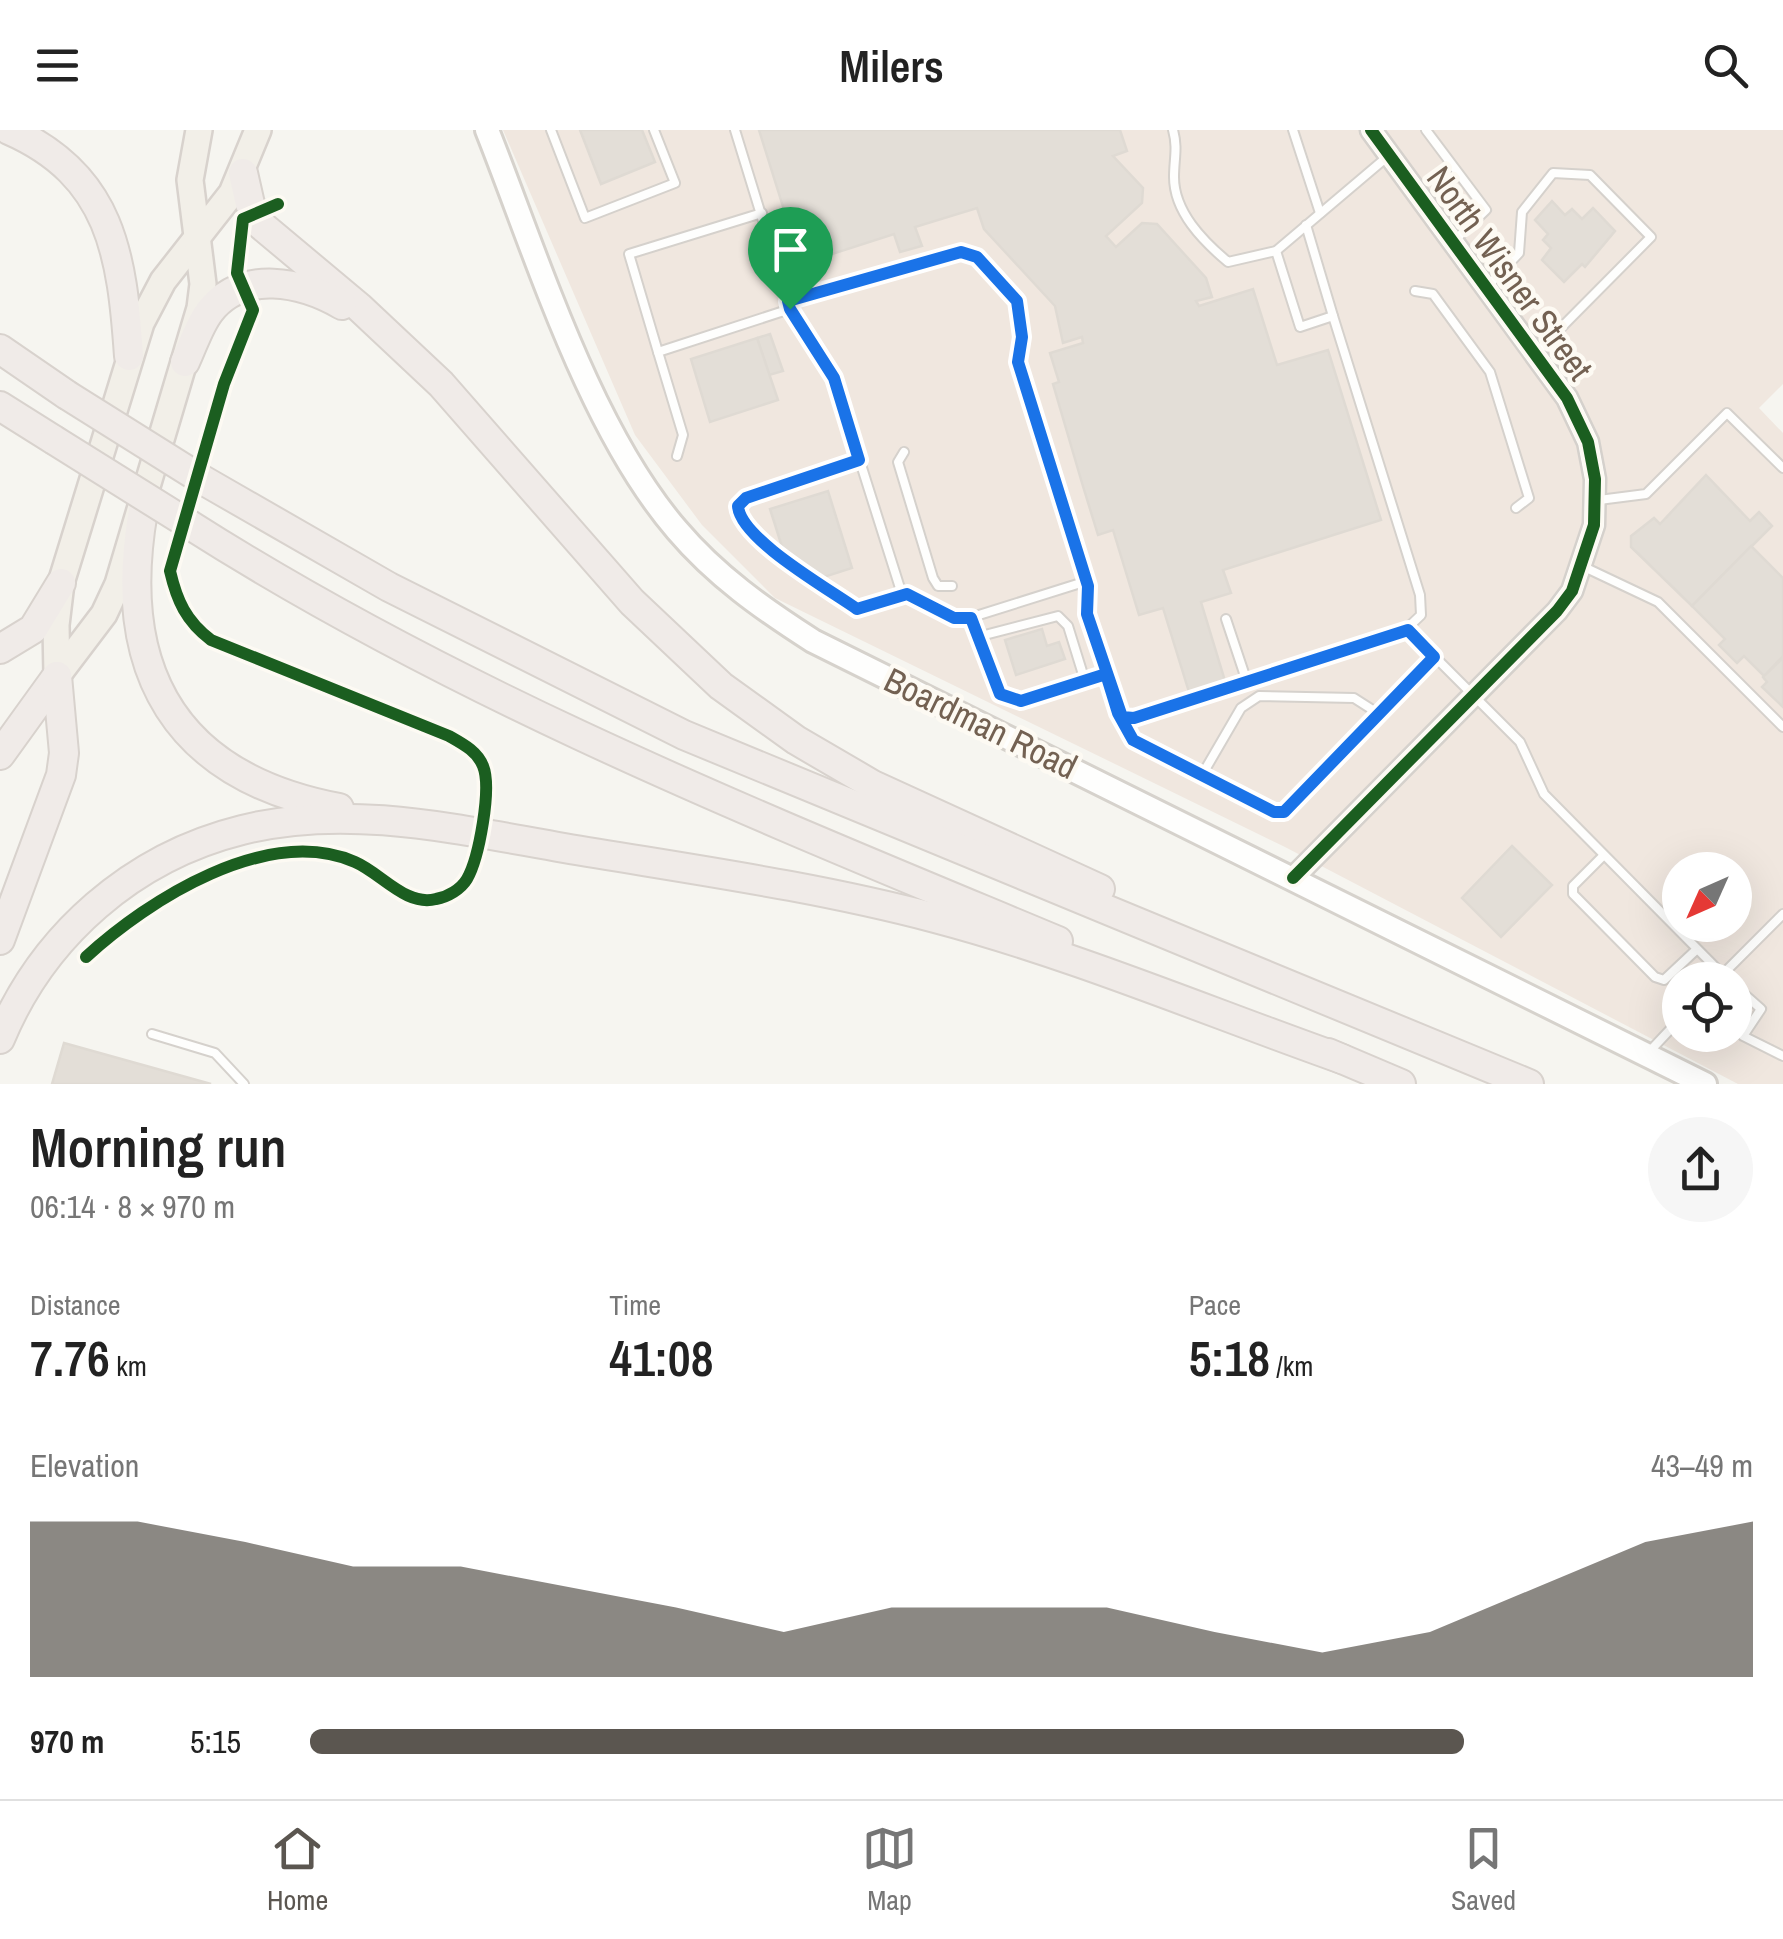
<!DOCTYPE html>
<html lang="en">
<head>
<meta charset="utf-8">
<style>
	body { margin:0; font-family:"Archivo Narrow",sans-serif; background:#f6f6f6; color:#222; height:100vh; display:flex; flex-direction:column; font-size:38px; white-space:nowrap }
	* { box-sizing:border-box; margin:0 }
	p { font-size:32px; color:#767676 }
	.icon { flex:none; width:55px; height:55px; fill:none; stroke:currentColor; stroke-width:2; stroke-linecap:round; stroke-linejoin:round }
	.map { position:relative; height:954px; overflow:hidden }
	.side { display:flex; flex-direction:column; background:#fff; flex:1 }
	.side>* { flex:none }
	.needle { width:65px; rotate:225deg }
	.fabs { position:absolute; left:1662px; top:722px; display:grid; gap:20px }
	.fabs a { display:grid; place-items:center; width:90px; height:90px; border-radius:50%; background:#fff; box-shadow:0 10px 40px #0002; font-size:50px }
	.pin { position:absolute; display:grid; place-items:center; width:85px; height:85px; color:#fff; margin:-102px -42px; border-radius:50% 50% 50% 0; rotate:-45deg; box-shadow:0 0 10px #0007 }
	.pin .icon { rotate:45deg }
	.round { display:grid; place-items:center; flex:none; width:105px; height:105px; border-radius:52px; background:#f6f6f6 }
	.headline { display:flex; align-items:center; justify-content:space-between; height:170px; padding:0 30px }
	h1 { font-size:55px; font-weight:600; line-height:75px }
	.stats { display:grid; grid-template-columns:repeat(3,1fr); gap:15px; height:170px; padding:10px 30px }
	.stats div { display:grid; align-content:center }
	.stats b { font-size:50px; font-weight:600 }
	.stats small { font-size:28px; font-weight:400 }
	.stats p { font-size:28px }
	.chart { height:280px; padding:20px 30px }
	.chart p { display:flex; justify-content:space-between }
	.chart svg { width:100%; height:180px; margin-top:10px; fill:#5b5650; opacity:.7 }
	ul { padding:0 30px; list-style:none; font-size:32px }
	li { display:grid; grid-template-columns:160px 120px 1fr; align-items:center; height:75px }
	li i { height:25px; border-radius:12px; background:#5b5650 }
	header { display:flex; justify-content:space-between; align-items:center; height:130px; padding:0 30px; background:#fff; font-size:45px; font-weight:600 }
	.tabs { display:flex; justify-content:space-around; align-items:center; height:140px; border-top:2px solid #e0e0e0; background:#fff; font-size:28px; color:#767676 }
	.tabs a { display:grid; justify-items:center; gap:5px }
	.tabs .active { color:#5b5650 }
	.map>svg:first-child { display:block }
	.commercial { fill:#f0e7df; fill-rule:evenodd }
	.building { fill:#e3ded7; stroke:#dfdad3; stroke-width:2.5 }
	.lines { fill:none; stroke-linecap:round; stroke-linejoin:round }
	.service-casing { stroke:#d5d1cc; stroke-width:12 }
	.tertiary-casing { stroke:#d5d1cc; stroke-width:25 }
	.secondary-casing { stroke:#d6d2cc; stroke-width:28 }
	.primary-casing { stroke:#d8d2cd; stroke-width:30 }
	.motorway-casing { stroke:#d8d2cd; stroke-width:32 }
	.service { stroke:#fefefd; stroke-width:8 }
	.tertiary { stroke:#fefefd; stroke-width:20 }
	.secondary { stroke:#fefefd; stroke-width:22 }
	.primary { stroke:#f2efe8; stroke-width:25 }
	.motorway { stroke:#f0ebe8; stroke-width:28 }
	.motorway-bridge-casing { stroke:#d8d2cd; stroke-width:32; stroke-linecap:butt }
	.motorway-bridge { stroke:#f0ebe8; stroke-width:28 }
	.cycleway-casing { stroke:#fdfaf3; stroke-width:19 }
	.cycleway { stroke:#1b5e20; stroke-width:12 }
	.route-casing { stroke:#fff; stroke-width:20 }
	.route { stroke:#1a73e8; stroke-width:12 }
	.labels { text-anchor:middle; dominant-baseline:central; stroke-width:9; stroke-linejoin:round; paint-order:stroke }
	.street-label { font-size:35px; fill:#736152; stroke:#fdfaf3 }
</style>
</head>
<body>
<header><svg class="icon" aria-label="menu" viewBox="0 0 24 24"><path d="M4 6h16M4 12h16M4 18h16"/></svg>Milers<svg class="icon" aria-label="search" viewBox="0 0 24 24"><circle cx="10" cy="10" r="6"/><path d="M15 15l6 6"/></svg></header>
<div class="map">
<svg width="1783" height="954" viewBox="0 0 1783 954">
	<rect width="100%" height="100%" fill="#f6f5f0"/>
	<path class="commercial" d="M503 0H1783V254L1759 278 1783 303V954H1738L1285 717 775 468 702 395 635 305ZM1680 740H1735V795H1680ZM1680 850H1735V905H1680Z"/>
	<g class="building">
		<path d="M580 0H642L655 32 601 54Z"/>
		<path d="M759 0H1120L1127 21 1113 26 1143 58 1142 73 1106 106 1116 117 1142 93 1157 94 1206 148 1212 167 1196 171 1199 176 1253 159 1277 235 1328 220 1381 390 1223 440 1231 463 1201 472 1225 551 1189 562 1163 478 1139 485 1113 400 1098 405 1082 353 1053 254 1059 252 1050 223 1083 213 1082 207 1063 213 1055 176 984 99 977 78 915 97 922 116 900 122 894 104 801 134Z"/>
		<path d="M1552 71 1565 85 1572 79 1582 89 1593 78 1615 101 1585 137 1582 134 1564 152 1542 130 1551 118 1543 110 1548 104 1535 90Z"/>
		<path d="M770 204 783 241 769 245 757 208Z"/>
		<path d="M757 208 778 270 710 292 691 229Z"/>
		<path d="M1706 345 1750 391 1759 382 1772 396 1692 476 1631 417V406L1654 388 1660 394Z"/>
		<path d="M828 361 852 438 824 447 783 420 770 379Z"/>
		<path d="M1751 416 1783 448V526L1764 546 1744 526 1737 533 1719 515 1725 509 1692 476Z"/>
		<path d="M1042 499 1047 516 1059 512 1065 529 1016 545 1005 510Z"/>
		<path d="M1783 528V577L1762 557 1767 552 1763 547Z"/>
		<path d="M1512 716 1552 755 1501 807 1462 768Z"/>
		<path d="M64 913 211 954H52Z"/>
	</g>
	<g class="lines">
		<defs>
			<g id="service">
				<path d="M551 0 585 88 675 53 654 0"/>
				<path d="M735 0 790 179 834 249 900 458 963 490 1087 451"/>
				<path d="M1173 0C1178 18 1174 29 1174 47 1174 82 1203 111 1228 132L1276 121 1387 27"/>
				<path d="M1293 0 1320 83"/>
				<path d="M1426 0 1486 80 1455 110"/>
				<path d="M1306 95 1333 186"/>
				<path d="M1488 156 1519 123 1522 82 1553 43 1590 45 1651 107 1538 221"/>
				<path d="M1415 161 1433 164 1490 242 1529 368 1516 378"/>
				<path d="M788 171 961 121 977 127 1017 171 1021 207 1019 231 1088 455 1087 484 1118 583 1133 610 1274 682H1284L1434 527"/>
				<path d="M658 222 629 124 762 83"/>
				<path d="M904 322 898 332 933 448 938 456H952"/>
				<path d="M677 326 683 305 658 222 790 179"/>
				<path d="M859 329 745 369 738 376C740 409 829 459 857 479L907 464"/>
				<path d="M1599 370 1646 364 1727 283 1783 338"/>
				<path d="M1582 436 1658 472 1783 597"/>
				<path d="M971 488 994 558 1014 571 1106 544"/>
				<path d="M1226 489 1247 552"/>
				<path d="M1408 500 1520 612 1544 664 1728 850"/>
				<path d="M977 507 1058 486 1068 496 1085 551"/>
				<path d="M1122 587 1135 588 1400 505 1421 485 1420 465 1333 186 1300 197 1276 121"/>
				<path d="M1202 645 1241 578 1259 566 1354 568 1379 584"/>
				<path d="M1603 726 1573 756V764L1655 847 1664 850 1696 820"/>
				<path d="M1717 850 1783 784"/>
				<path d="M1735 856 1761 879 1743 906 1783 926"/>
				<path d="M152 904 215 923 244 954"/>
				<path d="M1649 922 1680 889"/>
			</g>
			<path id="tertiary" d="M1293 748 1557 481 1572 461 1594 395 1595 349 1588 312 1567 268 1371 0"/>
			<path id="secondary" d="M487 0C537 126 589 298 677 400 716 446 763 479 813 511L1705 954"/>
			<g id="primary">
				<path d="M57 546 56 495 61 453 141 193 163 151 232 63 258 0"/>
				<path d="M57 546 104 484 118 454 200 178 203 154 190 50 199 0"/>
			</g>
			<g id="motorway">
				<path d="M9 0C112 45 122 126 129 226"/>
				<path d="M243 43 250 74 261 95 359 177 441 254 632 472 721 556 796 610 873 655 1100 759"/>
				<path d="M0 219 67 265"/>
				<path d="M185 232C193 215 199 195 210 181 243 139 302 152 342 175"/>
				<path d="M0 276 54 310"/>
				<path d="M201 349 389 457 684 605 1529 954"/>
				<path d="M143 381C115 541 175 647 339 678"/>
				<path d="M190 395C462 568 761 687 1058 811"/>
				<path d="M0 519 33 499 61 453"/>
				<path d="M0 625 57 546"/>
				<path d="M0 810 61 645 64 623 57 546"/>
				<path d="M0 909C43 805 133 727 242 700 347 673 460 700 564 718 688 739 814 756 935 788 1072 824 1209 882 1342 929"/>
				<path d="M1328 923 1401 954"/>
			</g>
		</defs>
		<use href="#service" class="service-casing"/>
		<use href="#tertiary" class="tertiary-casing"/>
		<use href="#secondary" class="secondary-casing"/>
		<use href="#primary" class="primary-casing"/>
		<use href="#motorway" class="motorway-casing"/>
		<use href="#service" class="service"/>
		<use href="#tertiary" class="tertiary"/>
		<use href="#secondary" class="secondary"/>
		<use href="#primary" class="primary"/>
		<use href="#motorway" class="motorway"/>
		<defs>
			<g id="motorway-bridge">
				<path d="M67 265 201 349"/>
				<path d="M54 310 190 395"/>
			</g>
		</defs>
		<use href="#motorway-bridge" class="motorway-bridge-casing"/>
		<use href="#motorway-bridge" class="motorway-bridge"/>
		<defs>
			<g id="cycleway">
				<path d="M1293 748 1557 481 1572 461 1594 395 1595 349 1588 312 1567 268 1371 0"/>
				<path d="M86 827C148 770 267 694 355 732 381 743 406 777 436 769 448 767 461 759 467 749 479 728 492 658 483 636 477 621 463 614 449 606L211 510C186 491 177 471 170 441L224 254 253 180 237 143 243 89 278 74"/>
			</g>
		</defs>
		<use href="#cycleway" class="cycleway-casing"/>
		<use href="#cycleway" class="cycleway"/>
	</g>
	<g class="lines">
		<defs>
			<path id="route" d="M790 179 834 248 859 330 746 368 738 376C740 409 829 459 857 479L907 464 954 488H971L1000 564 1021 571 1106 544 1118 583 1133 610 1274 682H1284L1434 527 1408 500 1134 588 1122 587 1087 484 1088 456 1018 232 1022 207 1017 171 977 127 961 122 788 171 790 179"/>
		</defs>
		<use href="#route" class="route-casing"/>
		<use href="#route" class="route"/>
	</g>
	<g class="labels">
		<g class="street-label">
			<text transform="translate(1510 143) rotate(54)">North Wisner Street</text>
			<text transform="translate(981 593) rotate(26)">Boardman Road</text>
		</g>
	</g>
</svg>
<div class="fabs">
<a><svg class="needle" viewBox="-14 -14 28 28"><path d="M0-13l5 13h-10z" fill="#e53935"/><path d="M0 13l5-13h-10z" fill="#767676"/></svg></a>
<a><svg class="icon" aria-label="locate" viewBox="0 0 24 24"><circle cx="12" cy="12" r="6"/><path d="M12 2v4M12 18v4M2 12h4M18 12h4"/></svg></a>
</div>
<div class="pin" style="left:790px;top:179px;background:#1e9e55"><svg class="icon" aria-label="arrive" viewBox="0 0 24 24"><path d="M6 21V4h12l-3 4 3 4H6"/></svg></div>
</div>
<section class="side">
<div class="headline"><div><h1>Morning run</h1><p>06:14 · 8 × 970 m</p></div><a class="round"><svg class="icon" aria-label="share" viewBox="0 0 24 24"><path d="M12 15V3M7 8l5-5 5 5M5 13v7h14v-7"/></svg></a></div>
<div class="stats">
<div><p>Distance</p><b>7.76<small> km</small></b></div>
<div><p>Time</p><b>41:08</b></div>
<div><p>Pace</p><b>5:18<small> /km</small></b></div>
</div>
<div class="chart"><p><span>Elevation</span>43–49 m</p>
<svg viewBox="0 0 160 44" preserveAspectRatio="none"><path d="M0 44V6L10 6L20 11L30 17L40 17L50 22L60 27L70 33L80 27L90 27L100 27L110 33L120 38L130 33L140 22L150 11L160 6V44z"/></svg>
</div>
<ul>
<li><b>970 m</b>5:15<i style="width:80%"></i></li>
</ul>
</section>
<nav class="tabs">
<a class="active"><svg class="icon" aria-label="home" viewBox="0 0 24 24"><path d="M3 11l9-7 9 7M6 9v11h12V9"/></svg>Home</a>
<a><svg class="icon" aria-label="map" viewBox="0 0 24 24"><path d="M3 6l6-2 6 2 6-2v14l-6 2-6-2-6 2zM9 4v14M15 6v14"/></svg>Map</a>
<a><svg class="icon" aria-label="saved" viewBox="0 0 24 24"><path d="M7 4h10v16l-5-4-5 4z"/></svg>Saved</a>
</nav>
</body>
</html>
